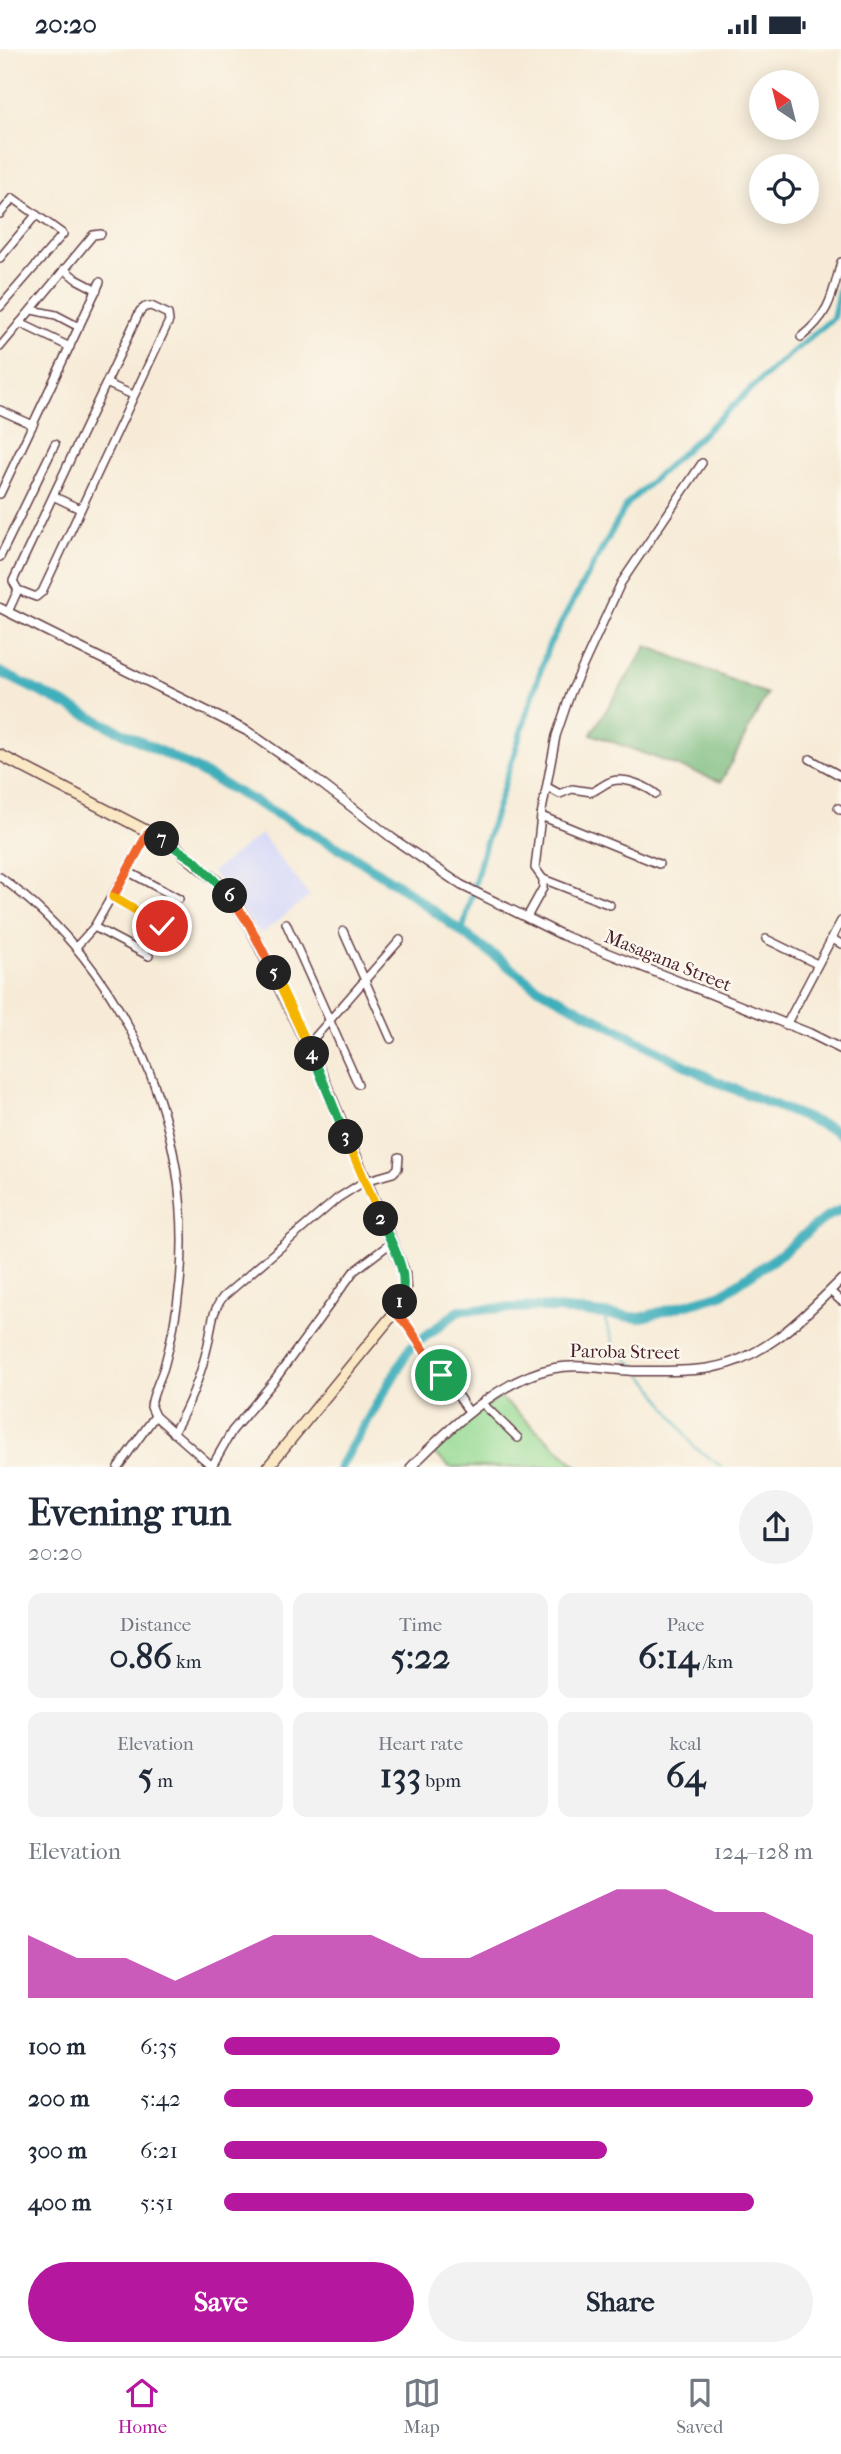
<!DOCTYPE html>
<html lang="en">
<head>
<meta charset="utf-8">
<style>
	body { margin:0; font-family:"IM FELL French Canon",serif; background:#f2f2f3; color:#1f2937; height:100vh; display:flex; flex-direction:column; font-size:26px; white-space:nowrap }
	* { box-sizing:border-box; margin:0 }
	p { font-size:23px; color:#747a83 }
	.icon { flex:none; width:38px; height:38px; fill:none; stroke:currentColor; stroke-width:2; stroke-linecap:round; stroke-linejoin:round }
	.map { position:relative; height:1418px; overflow:hidden }
	.panel { display:flex; flex-direction:column; background:#fff; flex:1 }
	.panel>* { flex:none }
	.needle { width:46px; rotate:325deg }
	.tools { position:absolute; left:749px; top:21px; display:grid; gap:14px }
	.tools a { display:grid; place-items:center; width:70px; height:70px; border-radius:50%; background:#fff; box-shadow:0 4px 18px #0003; font-size:35px }
	.pin { position:absolute; display:grid; place-items:center; width:60px; height:60px; color:#fff; margin:-30px; border:4px solid #fff; border-radius:50%; box-shadow:0 2px 7px #0007 }
	.km { position:absolute; width:35px; height:35px; margin:-18px; border-radius:50%; background:#222; color:#fff; font-size:19px; line-height:35px; text-align:center }
	.round { display:grid; place-items:center; flex:none; width:74px; height:74px; border-radius:37px; background:#f2f2f3 }
	.headline { display:flex; align-items:center; justify-content:space-between; height:119px; padding:0 28px }
	h1 { font-size:38px; font-weight:700; line-height:52px }
	.figures { display:grid; grid-template-columns:repeat(3,1fr); gap:10px; height:119px; padding:7px 28px }
	.figures div { display:grid; align-content:center; border-radius:14px; background:#f2f2f3; text-align:center }
	.figures b { font-size:35px; font-weight:700 }
	.figures small { font-size:19px; font-weight:400 }
	.figures p { font-size:19px }
	.chart { height:196px; padding:14px 28px }
	.chart p { display:flex; justify-content:space-between }
	.chart svg { width:100%; height:126px; margin-top:7px; fill:#b5179e; opacity:.7 }
	.action { display:flex; gap:14px; margin-top:auto; padding:14px 28px }
	.action a { flex:1; height:80px; border-radius:42px; background:#b5179e; color:#fff; font-size:28px; font-weight:700; line-height:80px; text-align:center }
	.action a+a { background:#f2f2f3; color:#1f2937 }
	ul { padding:0 28px; list-style:none; font-size:23px }
	li { display:grid; grid-template-columns:112px 84px 1fr; align-items:center; height:52px }
	li i { height:18px; border-radius:9px; background:#b5179e }
	.status { display:flex; justify-content:space-between; align-items:center; height:49px; padding:0 35px; background:#fff; direction:ltr }
	.status svg { height:19px; fill:currentColor }
	.menu { display:flex; justify-content:space-around; align-items:center; height:98px; border-top:2px solid #e0e1e3; background:#fff; font-size:19px; color:#747a83 }
	.menu a { display:grid; justify-items:center; gap:4px }
	.menu .selected { color:#b5179e }
	.map>svg:first-child { display:block }
	.built { fill:#d5d8f9 }
	.green { fill:#95da93; stroke:#707c5f; stroke-width:2 }
	.forest { fill:#78ba7d; stroke:#616c54; stroke-width:2 }
	.lines { fill:none; stroke-linecap:round; stroke-linejoin:round }
	.stream { stroke:#40afbc; stroke-width:2 }
	.canal { stroke:#40afbc; stroke-width:6 }
	.river { stroke:#40afbc; stroke-width:10 }
	.minor-casing { stroke:#643e45; stroke-width:10 }
	.tertiary-casing { stroke:#643e45; stroke-width:11 }
	.secondary-casing { stroke:#643e45; stroke-width:13 }
	.minor { stroke:#fff; stroke-width:7 }
	.tertiary { stroke:#fff; stroke-width:8 }
	.secondary { stroke:#fae7c3; stroke-width:10 }
	.split-1-casing { stroke:#fff; stroke-width:14 }
	.split-2-casing { stroke:#fff; stroke-width:14 }
	.split-3-casing { stroke:#fff; stroke-width:14 }
	.split-4-casing { stroke:#fff; stroke-width:14 }
	.split-5-casing { stroke:#fff; stroke-width:14 }
	.split-6-casing { stroke:#fff; stroke-width:14 }
	.split-7-casing { stroke:#fff; stroke-width:14 }
	.split-8-casing { stroke:#fff; stroke-width:14 }
	.split-9-casing { stroke:#fff; stroke-width:14 }
	.split-1 { stroke:#f0652b; stroke-width:9 }
	.split-2 { stroke:#22a559; stroke-width:9 }
	.split-3 { stroke:#f5b400; stroke-width:9 }
	.split-4 { stroke:#22a559; stroke-width:9 }
	.split-5 { stroke:#f5b400; stroke-width:9 }
	.split-6 { stroke:#f0652b; stroke-width:9 }
	.split-7 { stroke:#22a559; stroke-width:9 }
	.split-8 { stroke:#f0652b; stroke-width:9 }
	.split-9 { stroke:#f5b400; stroke-width:9 }
	.labels { text-anchor:middle; dominant-baseline:central; stroke-width:5; stroke-linejoin:round; paint-order:stroke }
	.street-label { font-size:19px; fill:#4a1f2b; stroke:#fbf7ec }
</style>
</head>
<body>
<div class="status"><b>20:20</b><svg viewBox="0 0 49 12"><path d="M0 12V9h3v3zM5 12V6h3v6zM10 12V3h3v9zM15 12V0h3v12zM26 1h20v11H26zM47 4h2v5h-2z"/></svg></div>
<div class="map">
<svg width="841" height="1418" viewBox="0 0 841 1418">
	<rect width="100%" height="100%" fill="#fbf7ec"/>
	<filter id="ink" filterUnits="userSpaceOnUse"><feTurbulence type="fractalNoise" baseFrequency=".0143" numOctaves="2"/><feDisplacementMap in="SourceGraphic" scale="14" xChannelSelector="R" yChannelSelector="G"/><feConvolveMatrix kernelMatrix="1 2 1 2 8 2 1 2 1" color-interpolation-filters="sRGB"/></filter>
	<filter id="wash" filterUnits="userSpaceOnUse"><feTurbulence type="fractalNoise" baseFrequency=".00686" numOctaves="4" result="noise"/><feDisplacementMap in="SourceGraphic" scale="28" xChannelSelector="R" yChannelSelector="G"/><feGaussianBlur stdDeviation="1.57" result="paint"/><feColorMatrix in="noise" values="0 0 0 0 0 0 0 0 0 0 0 0 0 0 0 0 0 1.4 0 .05"/><feComposite in="paint" operator="in"/></filter>
	<g filter="url(#wash)">
		<rect width="100%" height="100%" fill="#f7ebd7"/>
		<path class="built" d="M261 785 310 847 261 885 212 823Z"/>
		<path class="green" d="M500 1348 578 1418H450L433 1404 464 1371Z"/>
		<path class="forest" d="M647 597 767 645 721 733 591 685Z"/>
		<g class="lines">
			<g class="stream">
				<path d="M603 1265 615 1300 636 1317"/>
				<path d="M641 1325 650 1334 694 1398 722 1418"/>
			</g>
			<path class="canal" d="M462 883 483 803 548 598 627 455 777 316 833 269 841 233"/>
			<g class="river">
				<path d="M0 623 192 718 353 807 401 838 535 937 715 1032 833 1080 841 1086"/>
				<path d="M340 1418 410 1299 460 1261 539 1258 640 1269 722 1245 777 1208 826 1168 841 1161"/>
			</g>
		</g>
	</g>
	<g filter="url(#ink)">
		<g class="lines">
			<defs>
				<g id="minor">
					<path d="M0 165 13 149 63 185 0 258"/>
					<path d="M0 209 36 166"/>
					<path d="M64 220 76 230 97 241"/>
					<path d="M151 257 168 265 169 272 42 543 36 548 18 541 13 532 140 262 145 258Z"/>
					<path d="M32 261 56 266 79 278"/>
					<path d="M20 274 70 298"/>
					<path d="M801 288C830 265 832 247 841 213"/>
					<path d="M0 298 93 186 101 185"/>
					<path d="M108 335 133 346"/>
					<path d="M0 361 33 376"/>
					<path d="M0 445 100 233"/>
					<path d="M55 448 80 460"/>
					<path d="M0 508 55 395"/>
					<path d="M8 563 18 541"/>
					<path d="M810 710 841 727"/>
					<path d="M547 738 560 745 572 740 592 743C599 740 605 734 612 732 625 728 646 737 656 745"/>
					<path d="M838 759 841 761"/>
					<path d="M541 767 659 815"/>
					<path d="M127 822 179 850"/>
					<path d="M0 828C126 919 195 1080 180 1234 177 1262 172 1290 164 1318 160 1331 152 1345 151 1358L155 1367 213 1418"/>
					<path d="M543 830 610 856"/>
					<path d="M112 848 162 877"/>
					<path d="M527 868 543 839V830L535 819 541 767 556 687 571 643 621 534 702 414"/>
					<path d="M286 874 358 1035"/>
					<path d="M94 878 149 907"/>
					<path d="M343 882 391 990"/>
					<path d="M831 889 841 895"/>
					<path d="M766 890 817 915"/>
					<path d="M76 898 94 878 148 784"/>
					<path d="M786 976 841 872"/>
					<path d="M308 996 400 891"/>
					<path d="M830 1242 841 1252"/>
					<path d="M395 1263 407 1276 470 1364"/>
					<path d="M483 1355 518 1389"/>
					<path d="M173 1384C189 1357 201 1326 208 1295 212 1278 211 1263 223 1248L338 1149 365 1132 393 1124 398 1119 399 1108"/>
					<path d="M212 1417 232 1382 274 1332 354 1222 391 1194"/>
					<path d="M118 1418 155 1367"/>
				</g>
				<g id="tertiary">
					<path d="M0 559 247 682 305 722 392 789 461 836 562 886 809 984 841 1000"/>
					<path d="M411 1418C448 1380 501 1329 555 1319 583 1314 612 1322 640 1322 663 1322 688 1323 710 1319 765 1310 803 1268 841 1231"/>
				</g>
				<path id="secondary" d="M0 706 172 795 216 832 232 849 249 875 322 1027 404 1223 405 1239 395 1263 268 1418"/>
			</defs>
			<use href="#minor" class="minor-casing"/>
			<use href="#tertiary" class="tertiary-casing"/>
			<use href="#secondary" class="secondary-casing"/>
			<use href="#minor" class="minor"/>
			<use href="#tertiary" class="tertiary"/>
			<use href="#secondary" class="secondary"/>
		</g>
	</g>
	<g class="lines" filter="url(#ink)">
		<defs>
			<path id="split-1" d="M400 1253 395 1263 407 1276 441 1326"/>
			<path id="split-2" d="M381 1170C392 1198 411 1222 400 1253"/>
			<path id="split-3" d="M346 1088 381 1170"/>
			<path id="split-4" d="M312 1005 346 1088"/>
			<path id="split-5" d="M274 924 312 1005"/>
			<path id="split-6" d="M230 847 249 875 274 924"/>
			<path id="split-7" d="M162 790 195 812 230 847"/>
			<path id="split-8" d="M113 848 148 784 162 790"/>
			<path id="split-9" d="M113 848 162 877"/>
		</defs>
		<use href="#split-1" class="split-1-casing"/>
		<use href="#split-2" class="split-2-casing"/>
		<use href="#split-3" class="split-3-casing"/>
		<use href="#split-4" class="split-4-casing"/>
		<use href="#split-5" class="split-5-casing"/>
		<use href="#split-6" class="split-6-casing"/>
		<use href="#split-7" class="split-7-casing"/>
		<use href="#split-8" class="split-8-casing"/>
		<use href="#split-9" class="split-9-casing"/>
		<use href="#split-1" class="split-1"/>
		<use href="#split-2" class="split-2"/>
		<use href="#split-3" class="split-3"/>
		<use href="#split-4" class="split-4"/>
		<use href="#split-5" class="split-5"/>
		<use href="#split-6" class="split-6"/>
		<use href="#split-7" class="split-7"/>
		<use href="#split-8" class="split-8"/>
		<use href="#split-9" class="split-9"/>
	</g>
	<g class="labels">
		<g class="street-label">
			<text transform="translate(668 912) rotate(22)">Masagana Street</text>
			<text transform="translate(625 1303) rotate(1)">Paroba Street</text>
		</g>
	</g>
</svg>
<div class="tools">
<a><svg class="needle" viewBox="-14 -14 28 28"><path d="M0-13l5 13h-10z" fill="#e53935"/><path d="M0 13l5-13h-10z" fill="#747a83"/></svg></a>
<a><svg class="icon" aria-label="locate" viewBox="0 0 24 24"><circle cx="12" cy="12" r="6"/><path d="M12 2v4M12 18v4M2 12h4M18 12h4"/></svg></a>
</div>
<div class="pin" style="left:441px;top:1326px;background:#1e9e55"><svg class="icon" aria-label="arrive" viewBox="0 0 24 24"><path d="M6 21V4h12l-3 4 3 4H6"/></svg></div>
<div class="pin" style="left:162px;top:877px;background:#d93025"><svg class="icon" aria-label="check" viewBox="0 0 24 24"><path d="M5 12l5 5 9-10"/></svg></div>
<b class="km" style="left:400px;top:1253px">1</b>
<b class="km" style="left:381px;top:1170px">2</b>
<b class="km" style="left:346px;top:1088px">3</b>
<b class="km" style="left:312px;top:1005px">4</b>
<b class="km" style="left:274px;top:924px">5</b>
<b class="km" style="left:230px;top:847px">6</b>
<b class="km" style="left:162px;top:790px">7</b>
</div>
<section class="panel">
<div class="headline"><div><h1>Evening run</h1><p>20:20</p></div><a class="round"><svg class="icon" aria-label="share" viewBox="0 0 24 24"><path d="M12 15V3M7 8l5-5 5 5M5 13v7h14v-7"/></svg></a></div>
<div class="figures">
<div><p>Distance</p><b>0.86<small> km</small></b></div>
<div><p>Time</p><b>5:22</b></div>
<div><p>Pace</p><b>6:14<small> /km</small></b></div>
</div>
<div class="figures">
<div><p>Elevation</p><b>5<small> m</small></b></div>
<div><p>Heart rate</p><b>133<small> bpm</small></b></div>
<div><p>kcal</p><b>64</b></div>
</div>
<div class="chart"><p><span>Elevation</span>124–128 m</p>
<svg viewBox="0 0 160 44" preserveAspectRatio="none"><path d="M0 44V22L10 30L20 30L30 38L40 30L50 22L60 22L70 22L80 30L90 30L100 22L110 14L120 6L130 6L140 14L150 14L160 22V44z"/></svg>
</div>
<ul>
<li><b>100 m</b>6:35<i style="width:57%"></i></li>
<li><b>200 m</b>5:42<i style="width:100%"></i></li>
<li><b>300 m</b>6:21<i style="width:65%"></i></li>
<li><b>400 m</b>5:51<i style="width:90%"></i></li>
</ul>
<div class="action"><a>Save</a><a>Share</a></div>
</section>
<nav class="menu">
<a class="selected"><svg class="icon" aria-label="home" viewBox="0 0 24 24"><path d="M3 11l9-7 9 7M6 9v11h12V9"/></svg>Home</a>
<a><svg class="icon" aria-label="map" viewBox="0 0 24 24"><path d="M3 6l6-2 6 2 6-2v14l-6 2-6-2-6 2zM9 4v14M15 6v14"/></svg>Map</a>
<a><svg class="icon" aria-label="saved" viewBox="0 0 24 24"><path d="M7 4h10v16l-5-4-5 4z"/></svg>Saved</a>
</nav>
</body>
</html>
